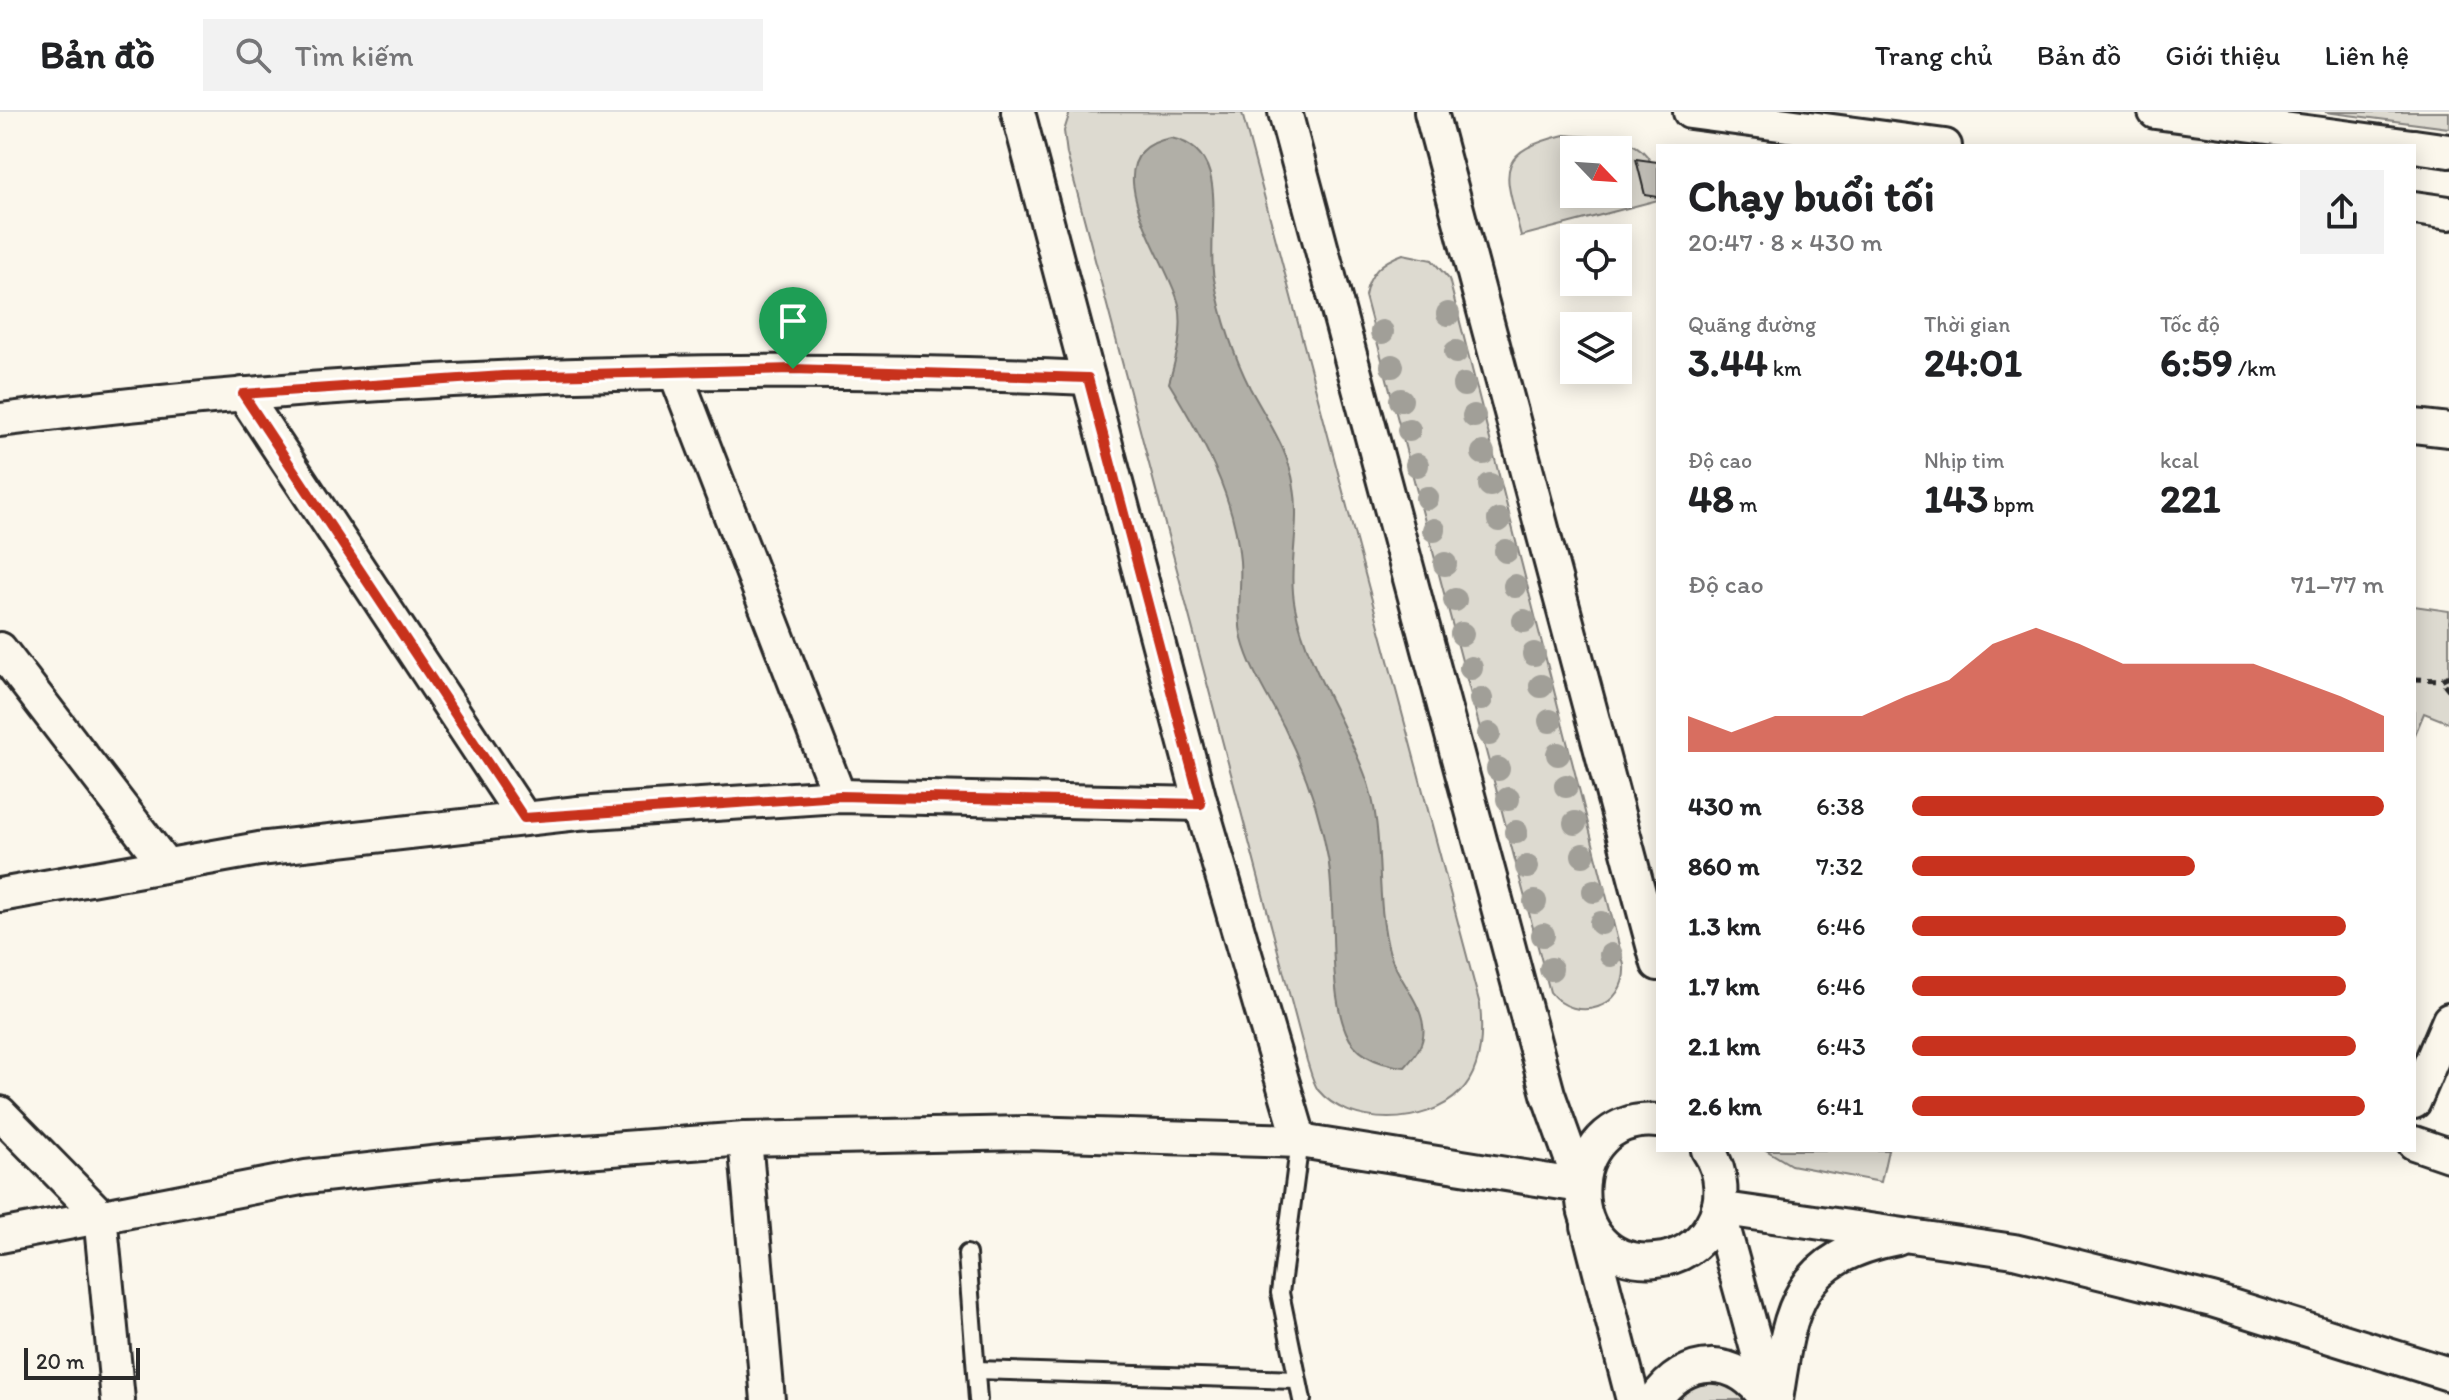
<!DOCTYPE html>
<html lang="vi">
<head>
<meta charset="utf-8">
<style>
	body { margin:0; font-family:Itim,sans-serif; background:#f2f2f2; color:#202124; height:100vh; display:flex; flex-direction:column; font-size:30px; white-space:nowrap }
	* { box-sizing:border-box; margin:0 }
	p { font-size:26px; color:#757577 }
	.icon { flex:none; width:44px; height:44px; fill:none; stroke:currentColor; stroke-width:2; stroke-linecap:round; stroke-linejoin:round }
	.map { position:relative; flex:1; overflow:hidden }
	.details { position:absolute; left:1656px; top:32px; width:760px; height:1008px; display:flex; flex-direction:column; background:#fff; border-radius:0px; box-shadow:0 4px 20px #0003 }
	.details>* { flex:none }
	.needle { width:52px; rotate:115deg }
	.fabs { position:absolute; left:1560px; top:24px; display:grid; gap:16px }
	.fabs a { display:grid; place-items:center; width:72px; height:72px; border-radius:0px; background:#fff; box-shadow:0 4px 20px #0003; font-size:40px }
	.scale { position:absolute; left:24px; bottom:20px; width:116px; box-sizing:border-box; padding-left:8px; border:4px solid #2b2b2b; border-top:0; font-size:22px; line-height:28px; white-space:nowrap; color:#2b2b2b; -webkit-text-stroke:6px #fbf7ec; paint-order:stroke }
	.pin { position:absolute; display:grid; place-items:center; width:68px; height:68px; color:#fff; margin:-82px -34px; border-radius:50% 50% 50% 0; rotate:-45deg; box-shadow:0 0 8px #0007 }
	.pin .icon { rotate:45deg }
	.round { display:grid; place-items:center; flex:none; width:84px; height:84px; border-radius:0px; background:#f2f2f2 }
	.head { display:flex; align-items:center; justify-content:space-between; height:136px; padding:0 32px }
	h1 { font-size:44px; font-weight:800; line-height:60px }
	.metrics { display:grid; grid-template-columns:repeat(3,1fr); gap:12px; height:136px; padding:8px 32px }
	.metrics div { display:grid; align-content:center }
	.metrics b { font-size:40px; font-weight:800 }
	.metrics small { font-size:22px; font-weight:400 }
	.metrics p { font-size:22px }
	.chart { height:224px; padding:16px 32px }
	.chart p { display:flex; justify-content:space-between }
	.chart svg { width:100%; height:144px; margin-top:8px; fill:#c8321e; opacity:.7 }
	ul { padding:0 32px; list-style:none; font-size:26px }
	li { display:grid; grid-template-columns:128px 96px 1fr; align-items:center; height:60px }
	li i { height:20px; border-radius:10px; background:#c8321e }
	header { display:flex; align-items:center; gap:48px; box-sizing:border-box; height:112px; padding:0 40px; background:#fff; border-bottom:2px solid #e0e0e0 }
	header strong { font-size:38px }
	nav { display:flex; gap:44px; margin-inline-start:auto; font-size:28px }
	.search { width:560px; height:72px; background:#f2f2f2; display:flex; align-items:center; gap:20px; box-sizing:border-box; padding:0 28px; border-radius:0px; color:#757577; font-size:30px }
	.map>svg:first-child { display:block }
	.green { fill:#dddad0; stroke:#84827e; stroke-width:2; fill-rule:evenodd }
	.water { fill:#b1afa7; stroke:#7b7a75; stroke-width:2 }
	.building { fill:#c7c4bc; stroke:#2b2b2b; stroke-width:2 }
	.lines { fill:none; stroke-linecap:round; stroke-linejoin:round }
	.lane-casing { stroke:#2b2b2b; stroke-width:22 }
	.street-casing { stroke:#2b2b2b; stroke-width:38 }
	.path { stroke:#2b2b2b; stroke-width:5; stroke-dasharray:8 6; stroke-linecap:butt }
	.lane { stroke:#fbf7ec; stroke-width:16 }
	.street { stroke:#fbf7ec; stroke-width:32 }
	.tree { fill:#a19f98 }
	.route-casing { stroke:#fff; stroke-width:16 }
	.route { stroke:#c8321e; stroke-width:10 }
</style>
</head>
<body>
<header>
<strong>Bản đồ</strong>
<div class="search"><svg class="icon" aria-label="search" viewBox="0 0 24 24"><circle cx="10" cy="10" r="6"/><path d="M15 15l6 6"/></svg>Tìm kiếm</div>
<nav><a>Trang chủ</a><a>Bản đồ</a><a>Giới thiệu</a><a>Liên hệ</a></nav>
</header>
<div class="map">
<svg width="2449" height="1288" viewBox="0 0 2449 1288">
	<rect width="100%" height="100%" fill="#fbf7ec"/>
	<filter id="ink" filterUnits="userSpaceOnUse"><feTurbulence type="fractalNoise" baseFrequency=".0125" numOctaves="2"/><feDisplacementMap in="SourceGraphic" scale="16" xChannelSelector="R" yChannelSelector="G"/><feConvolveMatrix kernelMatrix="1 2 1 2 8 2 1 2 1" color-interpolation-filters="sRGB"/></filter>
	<g filter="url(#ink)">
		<g class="green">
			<path d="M1070 0 1242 1 1480 893C1483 922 1482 958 1460 980 1427 1014 1349 1016 1318 978 1313 971 1310 958 1307 949L1067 42 1064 19Z"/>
			<path d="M2325 0H2449V16Z"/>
			<path d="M1564 23C1617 28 1658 20 1658 88L1521 124C1506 63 1490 41 1564 23ZM1574 38H1618V82H1574Z"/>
			<path d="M1403 142 1432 148 1449 167 1624 853C1627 896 1576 913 1550 880L1365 184C1369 161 1381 150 1403 142Z"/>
			<path d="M2414 494 2449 499V611L2424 601 2414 625Z"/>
			<path d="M1766 1038H1888L1881 1070 1791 1053Z"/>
			<path d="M1705 1266 1735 1275 1745 1288H1669Z"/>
		</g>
		<path class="water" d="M1171 26C1235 39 1205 120 1214 167 1221 204 1233 242 1250 276 1267 308 1289 338 1294 375 1301 415 1287 455 1295 495 1307 554 1344 607 1365 663 1387 719 1373 784 1390 842 1397 866 1420 888 1423 913 1426 930 1416 943 1405 955 1380 953 1356 944 1346 920 1327 874 1337 797 1328 746 1320 700 1304 656 1284 615 1269 586 1250 558 1242 527 1236 501 1242 475 1240 449 1235 384 1202 325 1169 271 1176 246 1184 220 1179 193 1170 151 1085 41 1171 26Z"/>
		<path class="building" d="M1636 47 1658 50V85L1645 83Z"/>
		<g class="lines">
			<defs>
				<g id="lane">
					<path d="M1300 1029 1280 1181 1302 1288"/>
					<path d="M967 1142 978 1288"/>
					<path d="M976 1258 1297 1268"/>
				</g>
				<g id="street">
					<path d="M1018 0 1201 692 1300 1029"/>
					<path d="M1285 0 1548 982 1581 1074"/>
					<path d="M1431 0 1658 852"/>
					<path d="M1690 0 1945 34"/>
					<path d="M2155 0 2412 34"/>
					<path d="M2414 34 2449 39"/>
					<path d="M2414 96 2449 101"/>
					<path d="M675 260 839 684"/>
					<path d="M243 282 524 706"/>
					<path d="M0 308C361 262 724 251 1088 266"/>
					<path d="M2414 314 2449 318"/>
					<path d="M0 537 165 752"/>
					<path d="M0 783 259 737 578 701 839 684 1201 692"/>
					<path d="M2414 990 2449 908"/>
					<path d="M0 1001 100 1103 118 1288"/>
					<path d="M1658 1009C1558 999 1557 1158 1656 1148 1680 1146 1699 1133 1711 1113 1725 1090 1723 1060 1708 1038"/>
					<path d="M745 1027 768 1288"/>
					<path d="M2414 1031 2449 1043"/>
					<path d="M1588 1114 1633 1288"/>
					<path d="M0 1124 306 1065 450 1049 745 1027 1026 1021 1300 1029 1581 1074"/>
					<path d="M1655 1288C1686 1243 1735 1242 1767 1288"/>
					<path d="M1771 1288 1718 1096 2014 1139 2212 1188 2449 1262"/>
					<path d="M1776 1288C1790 1198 1794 1146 1897 1126"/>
				</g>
			</defs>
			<use href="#lane" class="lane-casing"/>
			<use href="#street" class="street-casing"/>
			<g class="path">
				<path d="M2449 564 2441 568 2449 578"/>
				<path d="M2414 567 2441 568"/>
			</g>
			<use href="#lane" class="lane"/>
			<use href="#street" class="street"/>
		</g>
		<g class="tree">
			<circle cx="1448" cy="202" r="12"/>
			<circle cx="1382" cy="220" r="12"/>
			<circle cx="1456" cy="240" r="12"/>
			<circle cx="1392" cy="254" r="12"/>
			<circle cx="1464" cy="273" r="12"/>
			<circle cx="1401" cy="288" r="12"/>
			<circle cx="1474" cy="304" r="12"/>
			<circle cx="1409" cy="318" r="12"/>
			<circle cx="1483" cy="341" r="12"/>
			<circle cx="1417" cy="353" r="12"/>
			<circle cx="1490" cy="373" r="12"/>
			<circle cx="1427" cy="386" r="12"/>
			<circle cx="1499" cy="408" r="12"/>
			<circle cx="1434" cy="418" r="12"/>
			<circle cx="1506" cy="439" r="12"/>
			<circle cx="1445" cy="452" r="12"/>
			<circle cx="1515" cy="474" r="12"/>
			<circle cx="1455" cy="488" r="12"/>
			<circle cx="1524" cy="509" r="12"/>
			<circle cx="1462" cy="522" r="12"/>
			<circle cx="1534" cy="542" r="12"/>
			<circle cx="1471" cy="556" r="12"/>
			<circle cx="1541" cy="574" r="12"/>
			<circle cx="1481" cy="587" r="12"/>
			<circle cx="1550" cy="609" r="12"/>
			<circle cx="1489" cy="622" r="12"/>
			<circle cx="1558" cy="642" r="12"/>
			<circle cx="1498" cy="657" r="12"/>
			<circle cx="1566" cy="674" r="12"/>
			<circle cx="1508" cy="687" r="12"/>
			<circle cx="1575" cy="711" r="12"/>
			<circle cx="1516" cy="720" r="12"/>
			<circle cx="1583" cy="743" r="12"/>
			<circle cx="1527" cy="755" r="12"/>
			<circle cx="1594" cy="779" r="12"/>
			<circle cx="1535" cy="790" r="12"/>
			<circle cx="1601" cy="811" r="12"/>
			<circle cx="1543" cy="823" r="12"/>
			<circle cx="1611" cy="843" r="12"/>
			<circle cx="1551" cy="857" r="12"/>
		</g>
	</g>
	<g class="lines" filter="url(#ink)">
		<defs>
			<path id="route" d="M793 257 1088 266 1201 692 839 684 524 706 243 282 503 264Z"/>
		</defs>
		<use href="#route" class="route-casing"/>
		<use href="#route" class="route"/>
	</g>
</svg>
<div class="fabs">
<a><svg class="needle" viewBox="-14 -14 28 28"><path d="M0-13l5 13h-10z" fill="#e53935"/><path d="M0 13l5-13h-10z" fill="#757577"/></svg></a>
<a><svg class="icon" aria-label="locate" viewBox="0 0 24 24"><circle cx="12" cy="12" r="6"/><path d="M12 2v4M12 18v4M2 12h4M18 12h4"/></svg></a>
<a><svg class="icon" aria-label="layers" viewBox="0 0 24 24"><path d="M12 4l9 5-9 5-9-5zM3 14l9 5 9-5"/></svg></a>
</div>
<div class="scale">20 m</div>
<div class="pin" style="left:793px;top:257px;background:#1e9e55"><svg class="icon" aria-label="arrive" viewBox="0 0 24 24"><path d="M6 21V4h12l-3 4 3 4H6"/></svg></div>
<section class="details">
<div class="head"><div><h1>Chạy buổi tối</h1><p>20:47 · 8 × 430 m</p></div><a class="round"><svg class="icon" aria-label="share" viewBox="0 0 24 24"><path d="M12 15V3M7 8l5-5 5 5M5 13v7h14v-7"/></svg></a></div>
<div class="metrics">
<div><p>Quãng đường</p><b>3.44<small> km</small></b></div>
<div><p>Thời gian</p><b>24:01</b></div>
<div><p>Tốc độ</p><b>6:59<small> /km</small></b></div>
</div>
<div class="metrics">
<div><p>Độ cao</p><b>48<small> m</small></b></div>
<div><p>Nhịp tim</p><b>143<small> bpm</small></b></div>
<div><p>kcal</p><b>221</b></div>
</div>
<div class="chart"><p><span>Độ cao</span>71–77 m</p>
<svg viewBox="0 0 160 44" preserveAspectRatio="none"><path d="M0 44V33L10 38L20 33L30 33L40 33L50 27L60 22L70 11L80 6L90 11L100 17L110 17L120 17L130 17L140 22L150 27L160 33V44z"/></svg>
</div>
<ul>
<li><b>430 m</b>6:38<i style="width:100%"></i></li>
<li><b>860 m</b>7:32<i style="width:60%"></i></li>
<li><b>1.3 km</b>6:46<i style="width:92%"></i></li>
<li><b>1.7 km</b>6:46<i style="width:92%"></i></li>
<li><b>2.1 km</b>6:43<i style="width:94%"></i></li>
<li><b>2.6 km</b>6:41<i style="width:96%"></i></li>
</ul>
</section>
</div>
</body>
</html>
